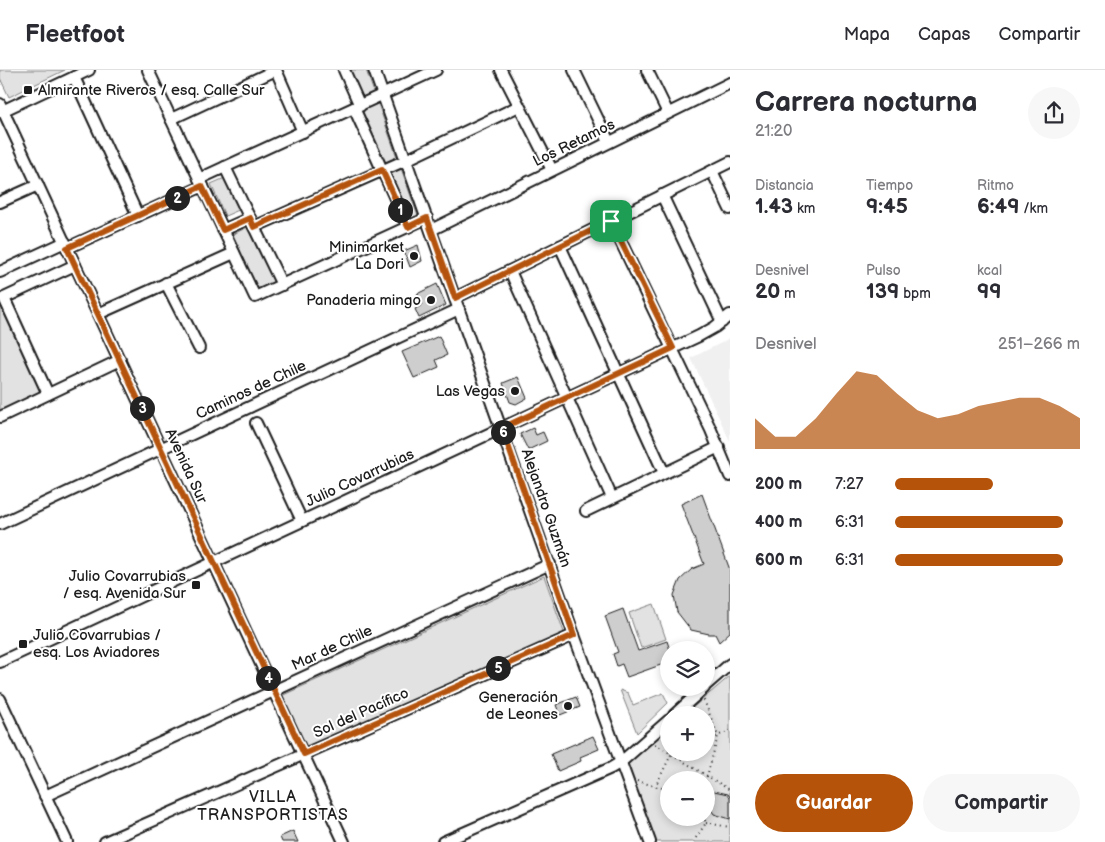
<!DOCTYPE html>
<html lang="es">
<head>
<meta charset="utf-8">
<style>
	body { margin:0; font-family:"Balsamiq Sans",sans-serif; background:#f7f7f7; color:#2b2b33; height:100vh; display:flex; flex-direction:column; font-size:19px; white-space:nowrap }
	* { box-sizing:border-box; margin:0 }
	p { font-size:16px; color:#7c7c81 }
	.icon { flex:none; width:28px; height:28px; fill:none; stroke:currentColor; stroke-width:2; stroke-linecap:round; stroke-linejoin:round }
	.map { position:relative; flex:1; overflow:hidden }
	.drawer { display:flex; flex-direction:column; background:#fff; width:375px }
	.drawer>* { flex:none }
	.tools { position:absolute; left:660px; top:571px; display:grid; gap:10px }
	.tools a { display:grid; place-items:center; width:55px; height:55px; border-radius:50%; background:#fff; box-shadow:0 2px 8px #0003; font-size:25px }
	.pin { position:absolute; display:grid; place-items:center; width:42px; height:42px; color:#fff; margin:-21px; border-radius:10px; box-shadow:0 2px 8px #0006 }
	.km { position:absolute; width:25px; height:25px; margin:-12px; border-radius:50%; background:#222; color:#fff; font-size:14px; line-height:25px; text-align:center }
	.round { display:grid; place-items:center; flex:none; width:52px; height:52px; border-radius:26px; background:#f7f7f7 }
	.headline { display:flex; align-items:center; justify-content:space-between; height:85px; padding:0 25px }
	h1 { font-size:28px; font-weight:600; line-height:38px }
	.metrics { display:grid; grid-template-columns:repeat(3,1fr); gap:8px; height:85px; padding:5px 25px }
	.metrics div { display:grid; align-content:center }
	.metrics b { font-size:21px; font-weight:600 }
	.metrics small { font-size:14px; font-weight:400 }
	.metrics p { font-size:14px }
	.chart { height:140px; padding:10px 25px }
	.chart p { display:flex; justify-content:space-between }
	.chart svg { width:100%; height:90px; margin-top:5px; fill:#b45309; opacity:.7 }
	.action { display:flex; gap:10px; margin-top:auto; padding:10px 25px }
	.action a { flex:1; height:58px; border-radius:30px; background:#b45309; color:#fff; font-size:20px; font-weight:600; line-height:58px; text-align:center }
	.action a+a { background:#f7f7f7; color:#2b2b33 }
	ul { padding:0 25px; list-style:none; font-size:16px }
	li { display:grid; grid-template-columns:80px 60px 1fr; align-items:center; height:38px }
	li i { height:12px; border-radius:6px; background:#b45309 }
	header { display:flex; align-items:center; gap:30px; box-sizing:border-box; height:70px; padding:0 25px; background:#fff; border-bottom:1px solid #e1e1e2 }
	header strong { font-size:24px }
	nav { display:flex; gap:28px; margin-inline-start:auto; font-size:18px }
	main { display:flex; flex:1; min-height:0 }
	.map>svg:first-child { display:block }
	.built { fill:#f0f0f0 }
	.green { fill:#e2e2e2; stroke:#7f7f7f; fill-rule:evenodd }
	.building { fill:#cecece; stroke:#1c1c1c }
	.lines { fill:none; stroke-linecap:round; stroke-linejoin:round }
	.minor-casing { stroke:#1c1c1c; stroke-width:14 }
	.path { stroke:#1c1c1c; stroke-width:2; stroke-dasharray:1 4; stroke-linecap:butt }
	.minor { stroke:#fff; stroke-width:10 }
	.route-casing { stroke:#fff; stroke-width:10 }
	.route { stroke:#b45309; stroke-width:6 }
	.poi-dot { fill:#1c1c1c; stroke:#fff; stroke-width:2 }
	.labels { text-anchor:middle; dominant-baseline:central; stroke-width:4; stroke-linejoin:round; paint-order:stroke }
	.poi-label { font-size:15px; fill:#1c1c1c; stroke:#fff; text-anchor:end }
	.street-label { font-size:15px; fill:#1c1c1c; stroke:#fff }
	.neighbourhood-label { font-size:16px; letter-spacing:1px; fill:#1c1c1c; stroke:#fff }
</style>
</head>
<body>
<header>
<strong>Fleetfoot</strong>
<nav><a>Mapa</a><a>Capas</a><a>Compartir</a></nav>
</header>
<main>
<div class="map">
<svg width="730" height="772" viewBox="0 0 730 772">
	<rect width="100%" height="100%" fill="#fff"/>
	<filter id="ink" filterUnits="userSpaceOnUse"><feTurbulence type="fractalNoise" baseFrequency=".02" numOctaves="2"/><feDisplacementMap in="SourceGraphic" scale="10" xChannelSelector="R" yChannelSelector="G"/><feConvolveMatrix kernelMatrix="1 2 1 2 8 2 1 2 1" color-interpolation-filters="sRGB"/></filter>
	<g filter="url(#ink)">
		<path class="built" d="M730 267V371L691 288 723 272Z"/>
		<g class="green">
			<path d="M0 0H65L9 27 0 8Z"/>
			<path d="M347 0H366L418 146 408 149 358 41Z"/>
			<path d="M227 107 241 139 225 146 211 114Z"/>
			<path d="M250 156 277 212 257 221 231 165Z"/>
			<path d="M5 233 46 323 0 345V238Z"/>
			<path d="M544 506 565 565 304 680 279 627Z"/>
			<path d="M654 534 666 569 641 578 629 543Z"/>
			<path d="M730 606V772H653L627 693 669 658V682H706V645H684ZM669 710H706V748H669Z"/>
			<path d="M620 620 628 623 633 635 663 623 668 633 637 663Z"/>
		</g>
		<g class="building">
			<path d="M418 175 422 191 410 197 404 181Z"/>
			<path d="M437 214 446 235 419 248 415 239 422 235 417 224Z"/>
			<path d="M439 266 447 285 436 290 439 297 414 308 402 282Z"/>
			<path d="M518 307 527 328 516 334 510 332 503 313Z"/>
			<path d="M533 358 536 365 543 362 547 371 528 380 520 364Z"/>
			<path d="M702 424 730 500V562L719 572 715 564H709L691 560 677 542 674 525 680 510 692 499 704 494 681 434Z"/>
			<path d="M623 539 638 581 667 571 670 580H669V592L627 607 622 594 617 596 613 584 618 582 605 546Z"/>
			<path d="M576 627 580 637 560 645 556 635Z"/>
			<path d="M593 666 599 679 580 687 581 691 558 701 551 684Z"/>
			<path d="M714 721 728 724 730 727V749L714 744 706 732Z"/>
			<path d="M293 761 298 772H282L280 767Z"/>
		</g>
		<g class="lines">
			<defs>
				<g id="minor">
					<path d="M148 0 255 227 427 148"/>
					<path d="M276 0 303 62"/>
					<path d="M344 0 360 36"/>
					<path d="M374 0 574 565 650 772"/>
					<path d="M501 0 552 100"/>
					<path d="M574 0 609 72"/>
					<path d="M647 0 668 43"/>
					<path d="M74 7 138 146"/>
					<path d="M0 34 344 772"/>
					<path d="M354 38 408 157"/>
					<path d="M0 42 89 0"/>
					<path d="M171 49 276 0"/>
					<path d="M225 97 282 215"/>
					<path d="M712 101 730 139"/>
					<path d="M199 109 436 0"/>
					<path d="M662 125 722 252"/>
					<path d="M0 132 38 115"/>
					<path d="M611 151 711 360 730 406"/>
					<path d="M254 157 406 90 519 36"/>
					<path d="M223 160 250 148"/>
					<path d="M431 160 730 13"/>
					<path d="M560 176 664 403"/>
					<path d="M67 178 203 116"/>
					<path d="M510 201 612 428"/>
					<path d="M0 202 65 172"/>
					<path d="M166 213 199 278"/>
					<path d="M455 228 730 92"/>
					<path d="M98 244 234 183"/>
					<path d="M48 324 4 228 75 195"/>
					<path d="M0 347 120 290"/>
					<path d="M256 353 302 451"/>
					<path d="M586 441 719 377"/>
					<path d="M0 454 459 239"/>
					<path d="M0 592 699 266 715 257 730 245"/>
					<path d="M706 615 730 594"/>
					<path d="M0 629 67 772"/>
					<path d="M674 645 704 618"/>
					<path d="M45 726 550 494"/>
					<path d="M105 772 574 565"/>
					<path d="M443 772 611 698 621 692 669 650"/>
				</g>
			</defs>
			<use href="#minor" class="minor-casing"/>
			<g class="path">
				<path d="M704 630 718 666 706 710"/>
				<path d="M706 670 730 661"/>
				<path d="M655 674 730 720"/>
				<path d="M637 711 669 720"/>
				<path d="M655 717 671 685 676 682"/>
				<path d="M706 753 730 757"/>
				<path d="M693 772 706 753 704 748"/>
			</g>
			<use href="#minor" class="minor"/>
		</g>
	</g>
	<g class="lines" filter="url(#ink)">
		<defs>
			<path id="route" d="M382 100 408 157 427 148 455 228 611 151 673 278 502 358 574 565 304 684 67 178 202 116 223 160 250 148 254 157Z"/>
		</defs>
		<use href="#route" class="route-casing"/>
		<use href="#route" class="route"/>
	</g>
	<g class="poi-dot">
		<rect x="23" y="15" width="10" height="10" rx="2.5"/>
		<circle cx="414" cy="186" r="5"/>
		<circle cx="431" cy="230" r="5"/>
		<circle cx="515" cy="321" r="5"/>
		<rect x="191" y="510" width="10" height="10" rx="2.5"/>
		<rect x="18" y="569" width="10" height="10" rx="2.5"/>
		<circle cx="568" cy="636" r="5"/>
	</g>
	<g class="labels">
		<g class="poi-label">
			<text x="38" y="20" text-anchor="start">Almirante Riveros / esq. Calle Sur</text>
			<text x="404" y="177">Minimarket<tspan x="404" dy="17">La Dori</tspan></text>
			<text x="421" y="230">Panaderia mingo</text>
			<text x="505" y="321">Las Vegas</text>
			<text x="186" y="506">Julio Covarrubias<tspan x="186" dy="17">/ esq. Avenida Sur</tspan></text>
			<text x="33" y="565" text-anchor="start">Julio Covarrubias /<tspan x="33" dy="17">esq. Los Aviadores</tspan></text>
			<text x="558" y="627">Generación<tspan x="558" dy="17">de Leones</tspan></text>
		</g>
		<g class="street-label">
			<text transform="translate(574 73) rotate(-26)">Los Retamos</text>
			<text transform="translate(251 320) rotate(-25)">Caminos de Chile</text>
			<text transform="translate(186 396) rotate(65)">Avenida Sur</text>
			<text transform="translate(360 408) rotate(-25)">Julio Covarrubias</text>
			<text transform="translate(546 438) rotate(71)">Alejandro Guzmán</text>
			<text transform="translate(332 578) rotate(-25)">Mar de Chile</text>
			<text transform="translate(361 643) rotate(-24)">Sol del Pacífico</text>
		</g>
		<g class="neighbourhood-label">
			<text x="273" y="727">VILLA<tspan x="273" dy="18">TRANSPORTISTAS</tspan></text>
		</g>
	</g>
</svg>
<div class="tools">
<a><svg class="icon" aria-label="layers" viewBox="0 0 24 24"><path d="M12 4l9 5-9 5-9-5zM3 14l9 5 9-5"/></svg></a>
<a>+</a>
<a>−</a>
</div>
<div class="pin" style="left:611px;top:151px;background:#1e9e55"><svg class="icon" aria-label="arrive" viewBox="0 0 24 24"><path d="M6 21V4h12l-3 4 3 4H6"/></svg></div>
<b class="km" style="left:400px;top:140px">1</b>
<b class="km" style="left:177px;top:128px">2</b>
<b class="km" style="left:142px;top:338px">3</b>
<b class="km" style="left:268px;top:608px">4</b>
<b class="km" style="left:498px;top:598px">5</b>
<b class="km" style="left:503px;top:362px">6</b>
</div>
<section class="drawer">
<div class="headline"><div><h1>Carrera nocturna</h1><p>21:20</p></div><a class="round"><svg class="icon" aria-label="share" viewBox="0 0 24 24"><path d="M12 15V3M7 8l5-5 5 5M5 13v7h14v-7"/></svg></a></div>
<div class="metrics">
<div><p>Distancia</p><b>1.43<small> km</small></b></div>
<div><p>Tiempo</p><b>9:45</b></div>
<div><p>Ritmo</p><b>6:49<small> /km</small></b></div>
</div>
<div class="metrics">
<div><p>Desnivel</p><b>20<small> m</small></b></div>
<div><p>Pulso</p><b>139<small> bpm</small></b></div>
<div><p>kcal</p><b>99</b></div>
</div>
<div class="chart"><p><span>Desnivel</span>251–266 m</p>
<svg viewBox="0 0 160 44" preserveAspectRatio="none"><path d="M0 44V29L10 38L20 38L30 29L40 17L50 6L60 8L70 17L80 25L90 29L100 27L110 23L120 21L130 19L140 19L150 23L160 29V44z"/></svg>
</div>
<ul>
<li><b>200 m</b>7:27<i style="width:53%"></i></li>
<li><b>400 m</b>6:31<i style="width:91%"></i></li>
<li><b>600 m</b>6:31<i style="width:91%"></i></li>
</ul>
<div class="action"><a>Guardar</a><a>Compartir</a></div>
</section>
</main>
</body>
</html>
